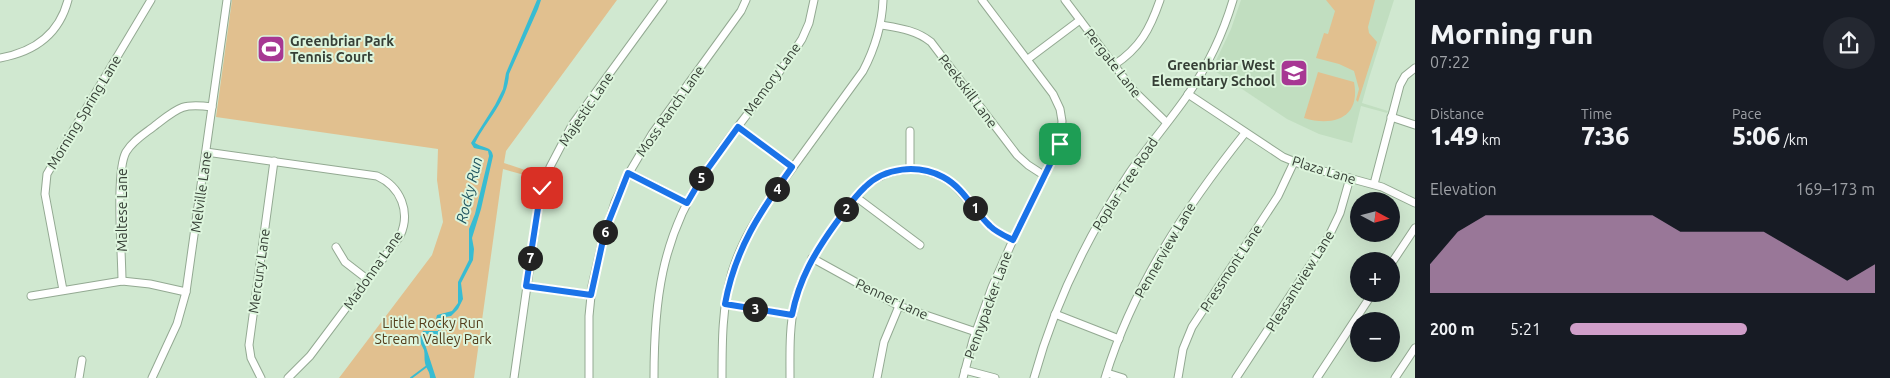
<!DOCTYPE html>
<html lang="en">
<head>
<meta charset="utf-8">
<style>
	body { margin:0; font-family:Ubuntu,sans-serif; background:#242831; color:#f1f3f6; height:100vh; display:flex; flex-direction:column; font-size:19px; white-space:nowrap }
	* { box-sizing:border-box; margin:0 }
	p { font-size:16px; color:#9ea1a6 }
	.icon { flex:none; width:28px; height:28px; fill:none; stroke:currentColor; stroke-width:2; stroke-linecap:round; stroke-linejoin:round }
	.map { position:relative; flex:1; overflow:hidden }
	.drawer { display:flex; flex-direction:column; background:#171b24; width:475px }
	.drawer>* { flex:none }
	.needle { width:32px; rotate:97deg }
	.controls { position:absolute; left:1350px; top:192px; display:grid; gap:10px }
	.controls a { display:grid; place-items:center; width:50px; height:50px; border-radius:50%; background:#171b24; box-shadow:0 5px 20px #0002; font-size:25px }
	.pin { position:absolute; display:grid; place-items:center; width:42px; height:42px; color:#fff; margin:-21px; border-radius:10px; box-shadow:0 2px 8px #0006 }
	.km { position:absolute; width:25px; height:25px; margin:-12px; border-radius:50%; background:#222; color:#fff; font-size:14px; line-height:25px; text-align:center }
	.round { display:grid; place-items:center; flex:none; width:52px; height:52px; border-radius:26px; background:#242831 }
	.head { display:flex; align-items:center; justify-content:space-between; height:85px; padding:0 15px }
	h1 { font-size:28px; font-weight:800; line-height:38px }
	.stats { display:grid; grid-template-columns:repeat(3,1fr); gap:8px; height:85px; padding:5px 15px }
	.stats div { display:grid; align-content:center }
	.stats b { font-size:25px; font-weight:800 }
	.stats small { font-size:14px; font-weight:400 }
	.stats p { font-size:14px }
	.chart { height:140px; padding:10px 15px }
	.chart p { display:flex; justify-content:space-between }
	.chart svg { width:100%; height:90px; margin-top:5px; fill:#d09ec9; opacity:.7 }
	ul { padding:0 15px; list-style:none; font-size:16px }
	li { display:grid; grid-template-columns:80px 60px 1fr; align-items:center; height:38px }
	li i { height:12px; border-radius:6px; background:#d09ec9 }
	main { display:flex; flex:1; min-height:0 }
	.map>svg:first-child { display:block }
	.built { fill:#c1dec0 }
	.green { fill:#e1c08f }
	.water { fill:#38bcd2 }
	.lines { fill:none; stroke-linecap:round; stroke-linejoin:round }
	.stream { stroke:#38bcd2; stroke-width:2 }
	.minor-casing { stroke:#93a992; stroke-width:9 }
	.minor { stroke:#fff; stroke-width:7 }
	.route-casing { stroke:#fff; stroke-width:10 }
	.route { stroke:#1a73e8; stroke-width:6 }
	.labels { text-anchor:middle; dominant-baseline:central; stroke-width:4; stroke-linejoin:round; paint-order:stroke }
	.poi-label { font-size:14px; font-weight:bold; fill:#363f36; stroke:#ddf5dd; text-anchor:start }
	.street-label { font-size:14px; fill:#363f36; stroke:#ddf5dd }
	.park-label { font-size:14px; fill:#533d1b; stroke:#ddf5dd }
	.water-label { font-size:15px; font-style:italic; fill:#215660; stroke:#ddf5dd }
</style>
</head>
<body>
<main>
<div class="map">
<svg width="1415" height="378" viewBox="0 0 1415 378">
	<rect width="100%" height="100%" fill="#d0e8d0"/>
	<path class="built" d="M1241 0H1394L1369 78 1362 103 1388 111 1387 113 1361 106 1352 143 1319 134 1287 119 1212 69 1231 29Z"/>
	<g class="green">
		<path d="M232 0H617L506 151 504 163 540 175 539 179 503 169 474 378H339L432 255 443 222 437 180 438 149 216 117Z"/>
		<path d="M1326 0H1375L1368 27 1369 33 1377 42 1358 102 1356 100 1359 89 1354 71 1339 64 1316 58 1324 33 1328 34 1335 11Z"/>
		<path d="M1318 72 1354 82C1361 118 1333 127 1304 118Z"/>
	</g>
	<path class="water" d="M537 0H541L538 9 509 74C508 100 486 121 475 143 482 148 492 146 493 156L481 209 472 238 474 249 473 260 461 283 463 299 458 309 451 316 440 318 442 329 438 336 426 334 423 338 436 378H430C430 371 426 369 425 363 424 359 425 354 424 350 420 342 418 340 423 331H438L440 327 436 319 437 315 452 311 458 303V282L469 260V229L475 214 489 156 488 151 474 148 471 143 495 105 503 89 506 73Z"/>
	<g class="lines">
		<path class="stream" d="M411 378 427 366"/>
		<defs>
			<g id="minor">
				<path d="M1065 0 1133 90 1166 122"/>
				<path d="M881 25C899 28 916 30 931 42L1017 155 1028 165 1045 176"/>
				<path d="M0 58C34 52 59 35 68 0"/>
				<path d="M1028 59 1080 20"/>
				<path d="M1114 65C1140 48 1150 29 1160 0"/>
				<path d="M1188 94 1283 157 1305 166 1382 187 1415 203"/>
				<path d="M1391 117 1415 125"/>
				<path d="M738 127 792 167"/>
				<path d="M206 152 377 176C401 187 411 212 400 236L310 356 288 378"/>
				<path d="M910 169V131"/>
				<path d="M629 173 687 203"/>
				<path d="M1374 184 1400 85 1405 76 1415 68"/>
				<path d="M856 197 920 245"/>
				<path d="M336 247 345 262 367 279"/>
				<path d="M812 258 899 306 976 332"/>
				<path d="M1391 264 1415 228"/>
				<path d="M122 281C122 255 115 172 126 152 133 140 146 133 157 124 179 107 183 103 212 107"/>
				<path d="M526 286 591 295"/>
				<path d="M63 290 45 194 47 174 151 0"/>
				<path d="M31 296 122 281 150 284 186 292"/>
				<path d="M725 304 792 315"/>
				<path d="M1055 314 1119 339"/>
				<path d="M965 370 995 378"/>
				<path d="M1107 373 1123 378"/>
				<path d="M79 378 82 360"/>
				<path d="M152 378 177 324 186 292 227 0"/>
				<path d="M261 378 251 358 249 345 274 161"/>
				<path d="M514 378 538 208 550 167 572 125 663 0"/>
				<path d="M589 378V316L592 286 601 247 615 202 629 173 652 134 741 11 746 0"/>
				<path d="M654 378C654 302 661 239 704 174 734 128 772 86 802 39L809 23 814 0"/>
				<path d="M722 378C722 342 722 307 732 272 744 233 767 202 791 170 815 137 839 104 863 71 875 48 882 26 883 0"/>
				<path d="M790 378C790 353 789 327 795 302 803 269 822 243 841 216 850 204 859 190 871 182 889 169 912 166 933 173 961 182 970 208 990 226 996 232 1005 236 1013 240"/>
				<path d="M877 378 884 342 899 306"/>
				<path d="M963 378 973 340 992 287 1013 240 1060 144 1062 121 1060 109 1053 94 982 0"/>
				<path d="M1034 378C1054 305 1088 235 1130 172 1148 146 1169 122 1187 96 1207 67 1223 34 1233 0"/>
				<path d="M1105 378C1133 286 1186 207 1245 133"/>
				<path d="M1178 378 1183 349 1192 327 1278 196 1294 162"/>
				<path d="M1236 378 1328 238 1340 213 1350 178"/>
				<path d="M1317 378 1372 294"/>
				<path d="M1395 378 1415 348"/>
			</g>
		</defs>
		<use href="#minor" class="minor-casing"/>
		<use href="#minor" class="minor"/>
	</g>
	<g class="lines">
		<defs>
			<path id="route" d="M542 188 538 208 526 286 591 295 605 231 628 173 687 203 704 174 738 127 792 167C760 212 735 249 725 304L792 315C799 279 815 252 836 223 845 211 854 197 865 187 885 167 918 164 943 177 964 188 973 210 990 226 996 232 1005 236 1013 240L1060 144"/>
		</defs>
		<use href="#route" class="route-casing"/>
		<use href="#route" class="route"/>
	</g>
	<defs>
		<symbol id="stadium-square" viewBox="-11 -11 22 22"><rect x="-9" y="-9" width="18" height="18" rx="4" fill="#a73793" stroke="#ddf5dd"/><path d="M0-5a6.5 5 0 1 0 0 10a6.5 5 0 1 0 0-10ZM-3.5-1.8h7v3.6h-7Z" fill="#fff"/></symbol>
		<symbol id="school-square" viewBox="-11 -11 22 22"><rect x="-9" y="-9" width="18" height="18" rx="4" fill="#a73793" stroke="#ddf5dd"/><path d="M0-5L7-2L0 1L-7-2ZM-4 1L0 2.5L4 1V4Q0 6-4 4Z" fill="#fff"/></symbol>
	</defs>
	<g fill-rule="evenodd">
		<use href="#stadium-square" x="255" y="33" width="32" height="32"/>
		<use href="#school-square" x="1278" y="57" width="32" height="32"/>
	</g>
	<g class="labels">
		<g class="poi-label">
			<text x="290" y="41">Greenbriar Park<tspan x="290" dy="16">Tennis Court</tspan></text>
			<text x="1275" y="65" text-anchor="end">Greenbriar West<tspan x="1275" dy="16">Elementary School</tspan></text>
		</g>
		<g class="street-label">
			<text transform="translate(1113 63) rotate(52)">Pergate Lane</text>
			<text transform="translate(772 79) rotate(-54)">Memory Lane</text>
			<text transform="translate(968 91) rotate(53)">Peekskill Lane</text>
			<text transform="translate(586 109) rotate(-56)">Majestic Lane</text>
			<text transform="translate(670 111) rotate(-55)">Moss Ranch Lane</text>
			<text transform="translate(84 112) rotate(-59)">Morning Spring Lane</text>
			<text transform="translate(1324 170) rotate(17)">Plaza Lane</text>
			<text transform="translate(1125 184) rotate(-57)">Poplar Tree Road</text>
			<text transform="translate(201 192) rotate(-82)">Melville Lane</text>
			<text transform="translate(122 210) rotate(-90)">Maltese Lane</text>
			<text transform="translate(1165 250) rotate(-60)">Pennerview Lane</text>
			<text transform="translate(1231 268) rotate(-57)">Pressmont Lane</text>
			<text transform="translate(373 270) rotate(-55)">Madonna Lane</text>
			<text transform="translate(259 271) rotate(-82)">Mercury Lane</text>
			<text transform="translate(1300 281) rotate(-58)">Pleasantview Lane</text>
			<text transform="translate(892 299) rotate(25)">Penner Lane</text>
			<text transform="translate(988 305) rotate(-70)">Pennypacker Lane</text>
		</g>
		<g class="park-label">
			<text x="433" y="323">Little Rocky Run<tspan x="433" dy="16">Stream Valley Park</tspan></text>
		</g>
		<g class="water-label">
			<text transform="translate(469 190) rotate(-76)">Rocky Run</text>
		</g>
	</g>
</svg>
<div class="controls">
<a><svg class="needle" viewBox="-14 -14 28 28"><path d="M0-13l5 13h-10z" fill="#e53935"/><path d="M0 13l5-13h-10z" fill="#9ea1a6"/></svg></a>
<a>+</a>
<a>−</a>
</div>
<div class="pin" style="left:1060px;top:144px;background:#1e9e55"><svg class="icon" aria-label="arrive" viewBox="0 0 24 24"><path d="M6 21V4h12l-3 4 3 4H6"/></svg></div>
<div class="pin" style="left:542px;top:188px;background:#d93025"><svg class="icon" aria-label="check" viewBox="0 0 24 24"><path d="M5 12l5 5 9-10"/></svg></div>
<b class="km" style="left:975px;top:208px">1</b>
<b class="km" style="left:846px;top:209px">2</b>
<b class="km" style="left:755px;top:309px">3</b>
<b class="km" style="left:777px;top:189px">4</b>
<b class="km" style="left:701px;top:178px">5</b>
<b class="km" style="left:605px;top:232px">6</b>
<b class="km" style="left:530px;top:258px">7</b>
</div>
<section class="drawer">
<div class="head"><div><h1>Morning run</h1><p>07:22</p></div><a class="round"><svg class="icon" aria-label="share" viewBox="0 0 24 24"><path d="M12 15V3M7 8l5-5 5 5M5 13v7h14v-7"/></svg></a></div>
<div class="stats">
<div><p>Distance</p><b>1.49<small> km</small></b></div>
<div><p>Time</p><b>7:36</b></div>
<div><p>Pace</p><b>5:06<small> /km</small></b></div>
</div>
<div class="chart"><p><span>Elevation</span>169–173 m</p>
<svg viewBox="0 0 160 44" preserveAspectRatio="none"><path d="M0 44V30L10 14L20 6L30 6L40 6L50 6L60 6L70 6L80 6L90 14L100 14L110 14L120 14L130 22L140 30L150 38L160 30V44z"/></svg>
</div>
<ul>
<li><b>200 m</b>5:21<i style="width:58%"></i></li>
</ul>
</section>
</main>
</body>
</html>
